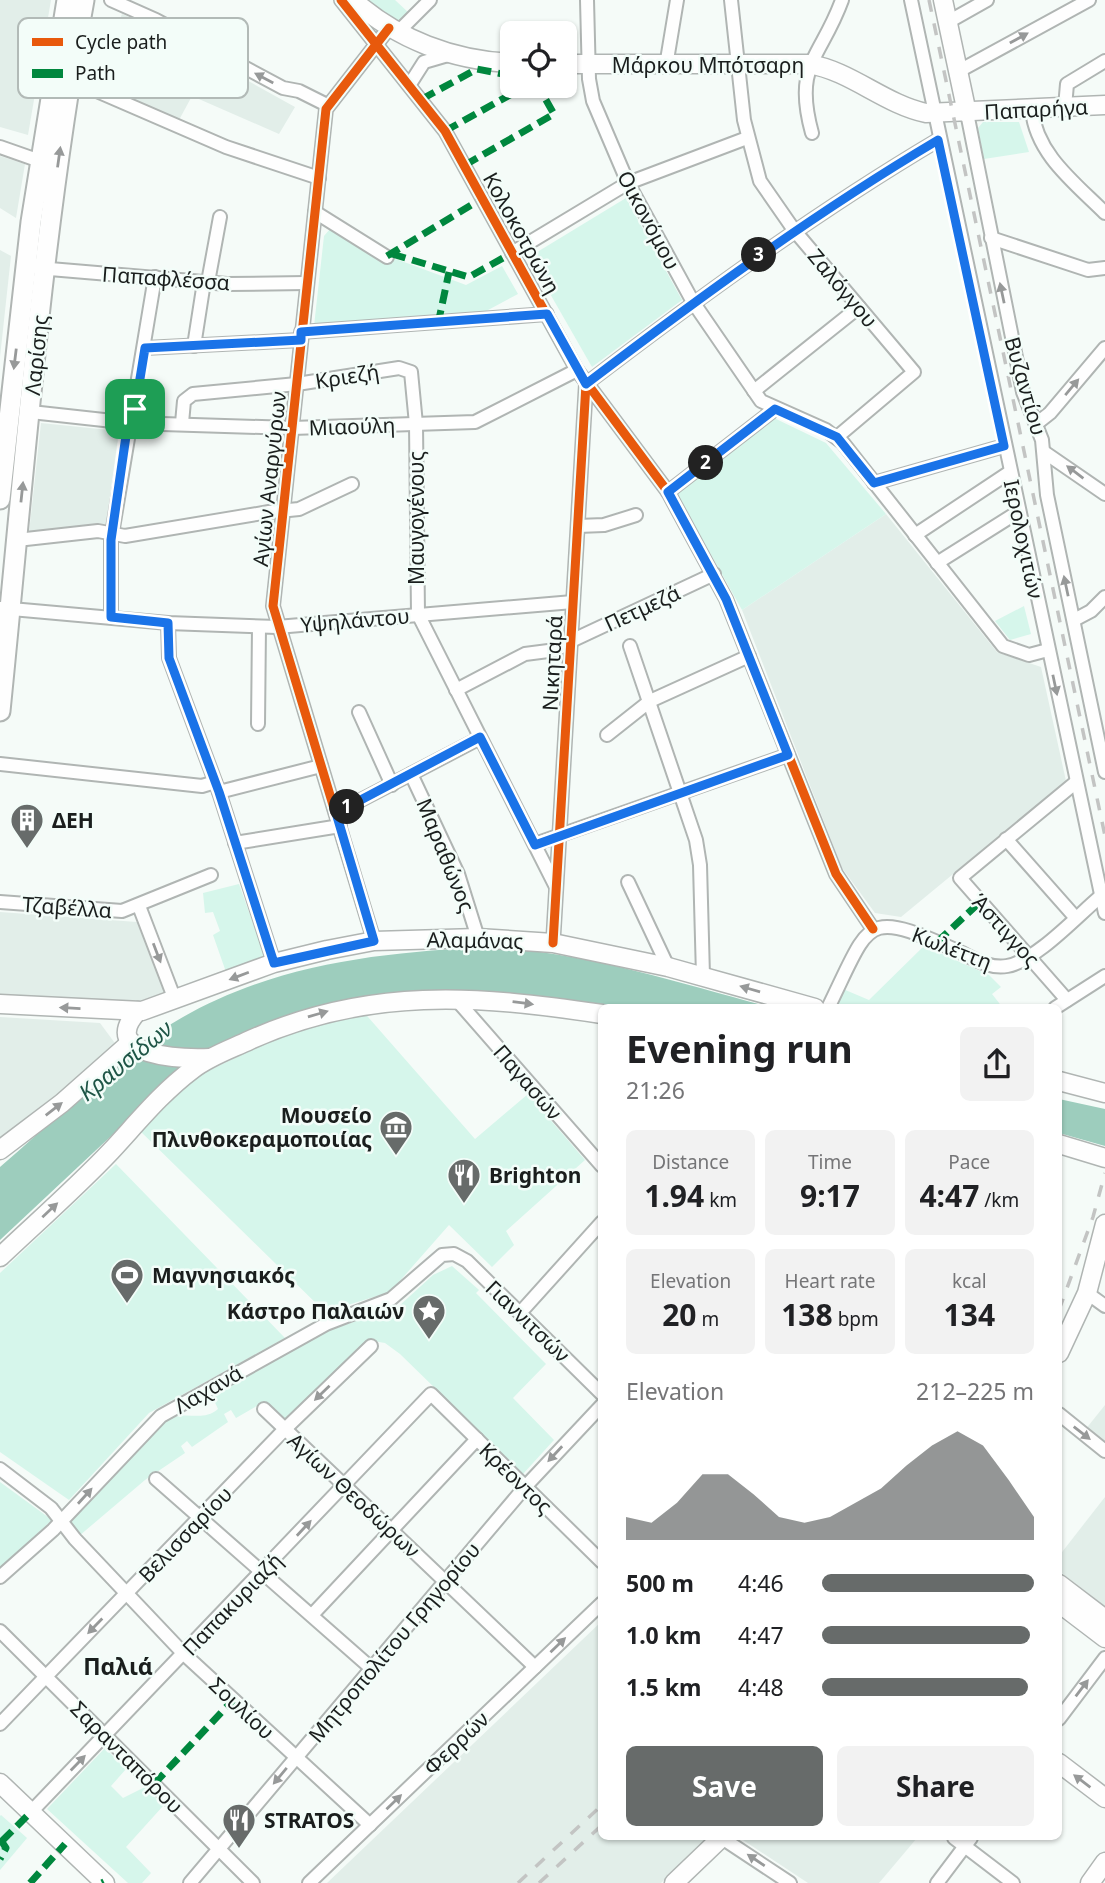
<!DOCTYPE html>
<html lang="en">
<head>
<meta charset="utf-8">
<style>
	body { margin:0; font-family:"Noto Sans",sans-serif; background:#f2f2f2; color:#202124; height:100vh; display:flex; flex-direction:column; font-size:26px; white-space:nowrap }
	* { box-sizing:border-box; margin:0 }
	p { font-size:23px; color:#757577 }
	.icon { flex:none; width:38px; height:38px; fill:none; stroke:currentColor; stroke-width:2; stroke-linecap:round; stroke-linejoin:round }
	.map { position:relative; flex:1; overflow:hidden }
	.side { position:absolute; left:598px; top:1004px; width:464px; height:836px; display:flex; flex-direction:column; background:#fff; border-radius:10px; box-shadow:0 2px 5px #0004 }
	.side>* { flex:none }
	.fabs { position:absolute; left:500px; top:21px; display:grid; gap:14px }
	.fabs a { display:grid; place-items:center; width:77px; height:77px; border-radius:10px; background:#fff; box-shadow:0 2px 5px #0004; font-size:35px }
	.pin { position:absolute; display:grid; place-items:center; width:60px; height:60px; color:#fff; margin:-30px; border-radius:14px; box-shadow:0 4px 10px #0006 }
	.km { position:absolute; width:35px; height:35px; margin:-18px; border-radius:50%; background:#222; color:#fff; font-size:19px; line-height:35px; text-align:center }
	.round { display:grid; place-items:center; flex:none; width:74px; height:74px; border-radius:10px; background:#f2f2f2 }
	.overview { display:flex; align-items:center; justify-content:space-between; height:119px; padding:0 28px }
	h1 { font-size:38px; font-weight:700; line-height:52px }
	.stats { display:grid; grid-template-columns:repeat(3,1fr); gap:10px; height:119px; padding:7px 28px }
	.stats div { display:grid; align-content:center; border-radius:10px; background:#f2f2f2; text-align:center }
	.stats b { font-size:30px; font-weight:700 }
	.stats small { font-size:19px; font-weight:400 }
	.stats p { font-size:19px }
	.chart { height:196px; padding:14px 28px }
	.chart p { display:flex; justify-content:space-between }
	.chart svg { width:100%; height:126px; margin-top:7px; fill:#676b6a; opacity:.7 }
	.action { display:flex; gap:14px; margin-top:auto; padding:14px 28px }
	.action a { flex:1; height:80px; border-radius:10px; background:#676b6a; color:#fff; font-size:28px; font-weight:700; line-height:80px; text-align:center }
	.action a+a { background:#f2f2f2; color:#202124 }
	ul { padding:0 28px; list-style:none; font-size:23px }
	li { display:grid; grid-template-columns:112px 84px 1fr; align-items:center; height:52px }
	li i { height:18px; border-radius:9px; background:#676b6a }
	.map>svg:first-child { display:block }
	.built { fill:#e2eee9 }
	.green { fill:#d6f6eb }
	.water { fill:#9dcdbd }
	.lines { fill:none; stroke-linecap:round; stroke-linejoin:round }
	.street-casing { stroke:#b0b5b3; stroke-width:16 }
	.secondary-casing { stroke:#b0b5b3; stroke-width:21 }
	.primary-casing { stroke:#b0b5b3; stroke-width:23 }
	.street { stroke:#fefefe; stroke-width:12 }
	.secondary { stroke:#fefefe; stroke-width:18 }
	.primary { stroke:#fefefe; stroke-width:19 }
	.rail { stroke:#c3c4c3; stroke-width:3.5; stroke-dasharray:12 12; stroke-linecap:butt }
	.quiet { stroke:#00873e; stroke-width:7; stroke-dasharray:14 7; stroke-linecap:butt }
	.cycleway-casing { stroke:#f3fdf9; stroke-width:13 }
	.cycleway { stroke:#e8590c; stroke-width:9 }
	.oneway { fill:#979999 }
	.route-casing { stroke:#fff; stroke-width:14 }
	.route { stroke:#1a73e8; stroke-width:9 }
	.labels { text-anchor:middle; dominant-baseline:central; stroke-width:5; stroke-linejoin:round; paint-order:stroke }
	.street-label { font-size:21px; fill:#1a1e1d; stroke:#f3fdf9 }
	.poi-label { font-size:21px; font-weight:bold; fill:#1a1e1d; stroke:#f3fdf9; text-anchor:start }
	.water-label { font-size:23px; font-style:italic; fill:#1e5546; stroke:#f3fdf9 }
	.neighbourhood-label { font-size:23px; font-weight:bold; fill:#1a1e1d; stroke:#f3fdf9 }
	.key { fill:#f3fdf9; stroke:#b2bab7; stroke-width:2 }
	.key-label { font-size:19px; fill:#1a1e1d }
</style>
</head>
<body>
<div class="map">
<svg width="1105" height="1883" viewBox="0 0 1105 1883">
	<rect width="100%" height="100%" fill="#f5fbf8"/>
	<g class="built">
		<path d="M0 0H51L28 135 0 127Z"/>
		<path d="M122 14 146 24 295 107 279 134 192 96 179 120 86 79 88 65 105 72 115 48 110 45Z"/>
		<path d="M0 156 25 164 16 218 0 208Z"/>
		<path d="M0 250 11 256 0 357Z"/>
		<path d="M41 423 119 431 106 524 29 533Z"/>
		<path d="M886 514 997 652 1041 667 1066 781 901 917 875 913 842 868 742 610Z"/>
		<path d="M0 912 137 922 166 997 133 1003 0 996Z"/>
		<path d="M0 1017 100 1023 117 1046 0 1141Z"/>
		<path d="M1105 1405V1446L1085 1430Z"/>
		<path d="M1105 1497V1606L1059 1571V1556Z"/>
		<path d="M602 1621V1838H708L661 1883H327Z"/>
		<path d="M740 1838H917L879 1883H808Z"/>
	</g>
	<g class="green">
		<path d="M368 0H395L410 14 399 25Z"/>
		<path d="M983 122H1019L1029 152 984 159 978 128Z"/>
		<path d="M626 198 682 300 592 367 529 257Z"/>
		<path d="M330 229 382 263 396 259 466 285 502 266 518 294 477 316 314 326 324 236Z"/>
		<path d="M774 418 826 443 886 514 742 610 677 494Z"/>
		<path d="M1024 606 1031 634 1010 640 995 621Z"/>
		<path d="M239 884 265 957 226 972 213 935 220 931 213 912 205 913 203 893Z"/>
		<path d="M924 946 989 975 1001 987 992 994 1003 1008H835L843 989 869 1000Z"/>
		<path d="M361 1009 475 1139 528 1094 585 1160 506 1231 514 1245 492 1267 449 1225 390 1292 325 1312 136 1127 198 1073 200 1075 278 1037Z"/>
		<path d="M116 1164 285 1338 149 1413 69 1500 0 1452V1273Z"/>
		<path d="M452 1266 479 1290 476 1293 546 1364 513 1398 554 1440 523 1474 400 1354 385 1343 373 1341 284 1423 262 1403 236 1418 231 1410 224 1414 228 1422 192 1447 187 1441 181 1446 185 1453 145 1480 79 1536 69 1524C87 1500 148 1430 172 1418 187 1411 203 1422 218 1409L212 1396 319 1334 399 1306 433 1275Z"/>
		<path d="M0 1482 52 1520 0 1568Z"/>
		<path d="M105 1748 126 1769 111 1786 123 1798 145 1787 163 1806 126 1847 151 1873 142 1883H128L47 1809Z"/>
		<path d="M1 1815 27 1838 0 1870V1816Z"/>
	</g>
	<g class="water">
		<path d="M492 947C588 953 680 983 773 1008H614L495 993H463L304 1011 248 1032 172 1079 0 1240V1167C50 1124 99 1075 153 1036 253 966 374 952 492 947Z"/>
		<path d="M1059 1099 1105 1109V1146L1059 1133Z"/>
	</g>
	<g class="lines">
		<defs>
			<g id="street">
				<path d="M111 0 156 20 283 88 299 91 327 105"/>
				<path d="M341 0 445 131 577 370 668 492 726 599 836 874 873 929"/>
				<path d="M587 0 589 79 593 101 628 183 693 302 761 401 826 430 843 443 1003 646 1029 655 1048 650"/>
				<path d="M731 0 744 120 760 181 794 230 914 372 837 437"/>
				<path d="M911 0 1105 913"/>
				<path d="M948 22 987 0"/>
				<path d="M397 33 430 0"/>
				<path d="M666 66 677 0"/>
				<path d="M959 71 1089 0"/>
				<path d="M69 79 226 147 319 178"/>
				<path d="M410 84 424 62 448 55"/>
				<path d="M1065 107 1067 84 1105 61"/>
				<path d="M1032 110C1036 154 1075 183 1105 213"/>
				<path d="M967 113 1023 392 1042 440 1047 495 1105 772"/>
				<path d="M812 133C793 64 821 58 842 0"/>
				<path d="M0 147 40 161"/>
				<path d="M315 212 387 257"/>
				<path d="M991 238 1088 270 1105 268"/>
				<path d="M512 253 628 183 747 138"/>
				<path d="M38 268 227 284 306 283"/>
				<path d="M208 282 220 217"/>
				<path d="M301 332 547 314"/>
				<path d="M194 346 204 282"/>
				<path d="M145 348 301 340"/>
				<path d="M754 391 859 307"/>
				<path d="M31 412 131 423 292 428 475 422 577 370"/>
				<path d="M182 423 184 401 193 394 297 384 399 368 411 372 416 424 418 614 556 887"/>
				<path d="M1036 424 1050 413 1105 348"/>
				<path d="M1044 452 1105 494"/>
				<path d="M874 483 1004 446"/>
				<path d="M668 492 775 409"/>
				<path d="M578 526 604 525 636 515"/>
				<path d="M915 535 1010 472"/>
				<path d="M17 540 98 531 125 536 269 512 299 509 352 484"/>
				<path d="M937 563 1018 512"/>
				<path d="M0 608 168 623 277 627 573 602"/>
				<path d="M111 617V540L155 277"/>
				<path d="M1074 620 1091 611 1105 597"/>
				<path d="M168 623 169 658 219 792 274 963"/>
				<path d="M630 646 696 840 700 865 703 976"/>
				<path d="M456 690 525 654 556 650 571 641 714 574"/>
				<path d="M359 712 392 785"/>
				<path d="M258 724 259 627"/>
				<path d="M607 735 650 701 749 656"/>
				<path d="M0 764 202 786 215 782"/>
				<path d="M411 774 458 874 478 938"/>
				<path d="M219 792 321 766"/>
				<path d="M336 813 480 738"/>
				<path d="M1006 839 1075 917"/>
				<path d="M235 843 340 826"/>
				<path d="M535 844 788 755"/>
				<path d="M628 882 668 967"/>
				<path d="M0 902 122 911 211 875"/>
				<path d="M139 906 175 1000"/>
				<path d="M374 941 273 606 326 109 389 28"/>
				<path d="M553 943 586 384C700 297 815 213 938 140"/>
				<path d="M455 998 602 1166"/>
				<path d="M1067 1000 960 878 1075 783"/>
				<path d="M828 1008C872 918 863 908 962 953 976 960 991 969 1007 966 1036 961 1078 915 1101 896"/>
				<path d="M1055 1008 1105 976"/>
				<path d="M1087 1293 1105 1306"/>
				<path d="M520 1313 602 1222"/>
				<path d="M264 1409 535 1667"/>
				<path d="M1059 1414 1105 1451"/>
				<path d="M0 1469 51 1508 75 1539 184 1654 370 1825"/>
				<path d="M156 1479 371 1668"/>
				<path d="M0 1577 53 1530 161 1416 326 1324 391 1299 442 1255 454 1254 467 1261 602 1394"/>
				<path d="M312 1615 477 1439"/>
				<path d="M0 1631 253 1883"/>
				<path d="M1059 1719 1105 1658"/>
				<path d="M0 1724 285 1429 371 1346"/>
				<path d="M31 1812 431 1394 602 1562"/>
				<path d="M722 1838 790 1883"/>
				<path d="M954 1838 1013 1883"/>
				<path d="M190 1883 525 1487 602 1405"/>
				<path d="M309 1883 602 1603"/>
				<path d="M937 1883 971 1838"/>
			</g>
			<g id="secondary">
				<path d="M353 0C397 39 453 61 513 63"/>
				<path d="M943 0 967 113"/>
				<path d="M565 64H809C851 71 884 104 926 113L1105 105"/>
				<path d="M0 1004 142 1011 274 963 327 950 374 941 478 938 553 943 668 967 815 1008"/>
				<path d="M138 1011C96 1057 184 1059 210 1058"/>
				<path d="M1059 1081 1105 1093"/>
				<path d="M1059 1144 1105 1158"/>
				<path d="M0 1150 62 1103 131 1042"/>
				<path d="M0 1257C37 1222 76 1188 111 1151 138 1122 161 1093 193 1069 210 1056 231 1049 250 1040 368 987 477 995 602 1014"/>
				<path d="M1059 1353 1087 1293 1105 1224"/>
				<path d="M1059 1584 1105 1619"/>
				<path d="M1059 1603 1105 1638"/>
				<path d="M1059 1763 1105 1798"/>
				<path d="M0 1783 105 1883"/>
				<path d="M674 1883 721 1838"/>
				<path d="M1090 1883 1105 1862"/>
			</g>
			<g id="primary">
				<path d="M0 499 31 222 67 0"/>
				<path d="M0 711C24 474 41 235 84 0"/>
			</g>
		</defs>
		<use href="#street" class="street-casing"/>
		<use href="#secondary" class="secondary-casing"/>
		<use href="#primary" class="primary-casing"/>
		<use href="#street" class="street"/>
		<use href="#secondary" class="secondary"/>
		<use href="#primary" class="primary"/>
		<g class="rail">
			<path d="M929 0 1105 836"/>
			<path d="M1059 1310 1093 1217 1105 1173"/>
			<path d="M518 1883 602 1805"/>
			<path d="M539 1883 602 1825"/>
		</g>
		<g class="quiet">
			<path d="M422 99 477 69 513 76"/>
			<path d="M445 131 526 86"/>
			<path d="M465 165 554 114 538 86"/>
			<path d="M392 254 469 277 512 253"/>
			<path d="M387 256 483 198"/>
			<path d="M438 324 449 272"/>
			<path d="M937 942 980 902"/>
			<path d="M154 1784 233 1700"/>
			<path d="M0 1839 6 1848 0 1859"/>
			<path d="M2 1841 31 1812"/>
			<path d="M30 1883 65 1844"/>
			<path d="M102 1883 104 1882"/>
		</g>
		<defs>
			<g id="cycleway">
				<path d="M341 0 445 131 577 370 668 492 726 599 836 874 873 929"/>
				<path d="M374 941 273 606 326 109 389 28"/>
				<path d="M553 943 586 384"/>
			</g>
		</defs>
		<use href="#cycleway" class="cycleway-casing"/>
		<use href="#cycleway" class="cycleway"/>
	</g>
	<defs><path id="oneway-solid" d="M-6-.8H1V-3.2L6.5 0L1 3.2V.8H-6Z" transform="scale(1.75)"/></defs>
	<g class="oneway">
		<use href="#oneway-solid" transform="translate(1019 38) rotate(-29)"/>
		<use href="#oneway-solid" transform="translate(264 78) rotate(-152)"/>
		<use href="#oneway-solid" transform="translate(59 157) rotate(-82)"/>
		<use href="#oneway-solid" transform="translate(1002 293) rotate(-102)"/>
		<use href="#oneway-solid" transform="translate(15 359) rotate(97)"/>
		<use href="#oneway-solid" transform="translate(1072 387) rotate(-50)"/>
		<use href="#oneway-solid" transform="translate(1075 472) rotate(-143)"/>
		<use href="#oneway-solid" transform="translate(22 492) rotate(-84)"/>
		<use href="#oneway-solid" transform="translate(1066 586) rotate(-102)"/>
		<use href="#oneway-solid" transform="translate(1055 685) rotate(78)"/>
		<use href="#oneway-solid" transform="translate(157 953) rotate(69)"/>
		<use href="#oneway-solid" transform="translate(239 976) rotate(159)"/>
		<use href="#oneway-solid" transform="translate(750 989) rotate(-164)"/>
		<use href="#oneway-solid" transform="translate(523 1003) rotate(7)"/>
		<use href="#oneway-solid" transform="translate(70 1008) rotate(-177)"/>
		<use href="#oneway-solid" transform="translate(318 1014) rotate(-16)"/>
		<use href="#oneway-solid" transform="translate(54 1109) rotate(-38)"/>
		<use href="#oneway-solid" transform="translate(50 1210) rotate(-43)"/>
		<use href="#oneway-solid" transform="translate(322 1393) rotate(136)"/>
		<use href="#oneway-solid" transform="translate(1082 1433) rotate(38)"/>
		<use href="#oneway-solid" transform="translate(555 1454) rotate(133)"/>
		<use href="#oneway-solid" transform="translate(85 1496) rotate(-48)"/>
		<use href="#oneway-solid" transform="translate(304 1528) rotate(-47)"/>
		<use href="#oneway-solid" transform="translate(95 1626) rotate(134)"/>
		<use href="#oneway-solid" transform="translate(558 1645) rotate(-44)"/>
		<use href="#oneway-solid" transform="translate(1082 1688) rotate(-53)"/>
		<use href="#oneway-solid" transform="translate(78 1763) rotate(-46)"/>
		<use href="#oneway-solid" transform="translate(280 1776) rotate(130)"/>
		<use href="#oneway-solid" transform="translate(1082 1781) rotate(-143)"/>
		<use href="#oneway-solid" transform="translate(394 1802) rotate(-44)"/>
		<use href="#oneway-solid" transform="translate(756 1860) rotate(-146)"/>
	</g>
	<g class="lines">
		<defs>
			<path id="route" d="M938 140 1004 446 874 483 837 437 775 409 668 492 726 599 788 755 535 845 480 737 336 813 374 941 274 963 219 792 169 658 168 623 111 617V540L126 436 135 409 145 348 301 340V332L547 314 586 384C700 297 815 213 938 140Z"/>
		</defs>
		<use href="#route" class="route-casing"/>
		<use href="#route" class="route"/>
	</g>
	<defs>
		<symbol id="building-pin" viewBox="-11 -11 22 30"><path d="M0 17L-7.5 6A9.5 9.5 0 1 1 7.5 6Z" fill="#676b6a" stroke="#f3fdf9"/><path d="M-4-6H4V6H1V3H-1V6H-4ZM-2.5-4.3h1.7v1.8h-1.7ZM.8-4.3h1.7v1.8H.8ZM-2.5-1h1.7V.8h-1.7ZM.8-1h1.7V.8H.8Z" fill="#fff"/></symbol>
		<symbol id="museum-pin" viewBox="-11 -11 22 30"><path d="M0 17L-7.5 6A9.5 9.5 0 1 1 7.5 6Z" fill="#676b6a" stroke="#f3fdf9"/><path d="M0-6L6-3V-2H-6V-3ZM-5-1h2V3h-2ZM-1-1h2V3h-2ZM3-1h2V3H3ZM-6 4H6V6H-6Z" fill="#fff"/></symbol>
		<symbol id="restaurant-pin" viewBox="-11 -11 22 30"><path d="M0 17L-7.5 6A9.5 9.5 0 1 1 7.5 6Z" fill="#676b6a" stroke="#f3fdf9"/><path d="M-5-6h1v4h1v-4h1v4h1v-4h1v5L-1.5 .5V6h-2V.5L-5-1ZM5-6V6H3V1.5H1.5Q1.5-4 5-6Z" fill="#fff"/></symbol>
		<symbol id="stadium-pin" viewBox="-11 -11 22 30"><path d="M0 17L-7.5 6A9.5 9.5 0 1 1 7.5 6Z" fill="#676b6a" stroke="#f3fdf9"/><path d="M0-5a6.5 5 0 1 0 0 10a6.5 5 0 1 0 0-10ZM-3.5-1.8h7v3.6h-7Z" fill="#fff"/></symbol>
		<symbol id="sight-pin" viewBox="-11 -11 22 30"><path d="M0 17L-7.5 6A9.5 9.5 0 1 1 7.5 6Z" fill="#676b6a" stroke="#f3fdf9"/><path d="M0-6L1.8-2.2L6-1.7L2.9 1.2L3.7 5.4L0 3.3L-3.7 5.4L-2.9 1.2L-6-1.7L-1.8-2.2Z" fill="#fff"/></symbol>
	</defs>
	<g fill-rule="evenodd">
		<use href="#building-pin" x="8" y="801" width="38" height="52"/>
		<use href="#museum-pin" x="377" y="1108" width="38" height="52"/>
		<use href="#restaurant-pin" x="445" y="1156" width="38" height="52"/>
		<use href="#stadium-pin" x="108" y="1256" width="38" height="52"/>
		<use href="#sight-pin" x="410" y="1292" width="38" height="52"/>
		<use href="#restaurant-pin" x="220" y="1801" width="38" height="52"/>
	</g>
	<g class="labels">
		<g class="street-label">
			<text x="708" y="65">Μάρκου Μπότσαρη</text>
			<text transform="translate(1036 109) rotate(-3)">Παπαρήγα</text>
			<text transform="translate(649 220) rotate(62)">Οικονόμου</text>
			<text transform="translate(522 233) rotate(61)">Κολοκοτρώνη</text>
			<text transform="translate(166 278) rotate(4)">Παπαφλέσσα</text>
			<text transform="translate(843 288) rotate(50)">Ζαλόγγου</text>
			<text transform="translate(36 355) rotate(-84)">Λαρίσης</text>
			<text transform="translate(347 376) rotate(-9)">Κριεζή</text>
			<text transform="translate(1026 386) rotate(74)">Βυζαντίου</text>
			<text transform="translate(352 426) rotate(-2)">Μιαούλη</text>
			<text transform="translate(269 479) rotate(-84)">Αγίων Αναργύρων</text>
			<text transform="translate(416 518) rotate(-90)">Μαυγογένους</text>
			<text transform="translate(1024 539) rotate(78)">Ιερολοχιτών</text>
			<text transform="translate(642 608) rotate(-25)">Πετμεζά</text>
			<text transform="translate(355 620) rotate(-5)">Υψηλάντου</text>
			<text transform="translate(552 663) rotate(-87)">Νικηταρά</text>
			<text transform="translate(446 855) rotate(68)">Μαραθώνος</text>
			<text transform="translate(67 907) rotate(4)">Τζαβέλλα</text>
			<text transform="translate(1006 930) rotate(48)">Άστιγγος</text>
			<text transform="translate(475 940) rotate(1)">Αλαμάνας</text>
			<text transform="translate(952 948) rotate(21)">Κωλέττη</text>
			<text transform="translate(528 1082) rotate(49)">Παγασών</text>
			<text transform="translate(528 1321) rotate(44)">Γιαννιτσών</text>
			<text transform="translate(208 1389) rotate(-30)">Λαχανά</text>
			<text transform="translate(516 1478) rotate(44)">Κρέοντος</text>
			<text transform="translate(354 1495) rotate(43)">Αγίων Θεοδώρων</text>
			<text transform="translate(185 1534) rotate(-46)">Βελισσαρίου</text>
			<text transform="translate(232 1604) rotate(-46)">Παπακυριαζή</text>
			<text transform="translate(394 1642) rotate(-50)">Μητροπολίτου Γρηγορίου</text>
			<text transform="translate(242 1708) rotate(43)">Σουλίου</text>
			<text transform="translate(456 1743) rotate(-44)">Φερρών</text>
			<text transform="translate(127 1757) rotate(45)">Σαρανταπόρου</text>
		</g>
		<g class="poi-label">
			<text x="52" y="820">ΔΕΗ</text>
			<text x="372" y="1115" text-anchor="end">Μουσείο<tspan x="372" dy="24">Πλινθοκεραμοποιίας</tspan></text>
			<text x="489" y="1175">Brighton</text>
			<text x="152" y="1275">Μαγνησιακός</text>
			<text x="404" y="1311" text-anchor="end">Κάστρο Παλαιών</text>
			<text x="264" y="1820">STRATOS</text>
		</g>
		<g class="water-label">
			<text transform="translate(125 1060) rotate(-39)">Κραυσίδων</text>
		</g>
		<g class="neighbourhood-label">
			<text x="118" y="1666">Παλιά</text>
		</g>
	</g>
	<rect x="18" y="18" width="230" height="80" rx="10" class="key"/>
	<rect x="32" y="38" width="31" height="8" fill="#e8590c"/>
	<rect x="32" y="69" width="31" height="9" fill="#00873e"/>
	<g class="key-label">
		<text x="75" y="49">Cycle path</text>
		<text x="75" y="80">Path</text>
	</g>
</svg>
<div class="fabs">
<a><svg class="icon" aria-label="locate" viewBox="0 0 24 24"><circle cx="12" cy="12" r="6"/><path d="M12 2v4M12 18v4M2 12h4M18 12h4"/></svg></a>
</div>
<div class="pin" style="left:135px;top:409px;background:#1e9e55"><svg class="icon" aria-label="arrive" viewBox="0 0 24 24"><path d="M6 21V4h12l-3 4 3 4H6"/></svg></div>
<b class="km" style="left:347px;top:807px">1</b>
<b class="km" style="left:706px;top:463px">2</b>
<b class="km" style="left:759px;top:255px">3</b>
<section class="side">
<div class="overview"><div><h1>Evening run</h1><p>21:26</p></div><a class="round"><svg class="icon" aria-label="share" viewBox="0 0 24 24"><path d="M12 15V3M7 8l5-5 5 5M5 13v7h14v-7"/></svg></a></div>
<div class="stats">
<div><p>Distance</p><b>1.94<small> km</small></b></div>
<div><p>Time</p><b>9:17</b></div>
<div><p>Pace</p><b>4:47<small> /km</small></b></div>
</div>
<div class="stats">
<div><p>Elevation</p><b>20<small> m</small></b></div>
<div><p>Heart rate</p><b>138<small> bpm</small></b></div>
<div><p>kcal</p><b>134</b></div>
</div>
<div class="chart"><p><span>Elevation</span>212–225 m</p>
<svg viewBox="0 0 160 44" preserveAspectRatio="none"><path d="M0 44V36L10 38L20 31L30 21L40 21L50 28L60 36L70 38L80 36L90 31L100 26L110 18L120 11L130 6L140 11L150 23L160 36V44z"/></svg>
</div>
<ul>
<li><b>500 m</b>4:46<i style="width:100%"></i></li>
<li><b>1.0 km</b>4:47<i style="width:98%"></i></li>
<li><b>1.5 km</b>4:48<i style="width:97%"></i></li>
</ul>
<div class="action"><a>Save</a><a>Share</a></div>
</section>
</div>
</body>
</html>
